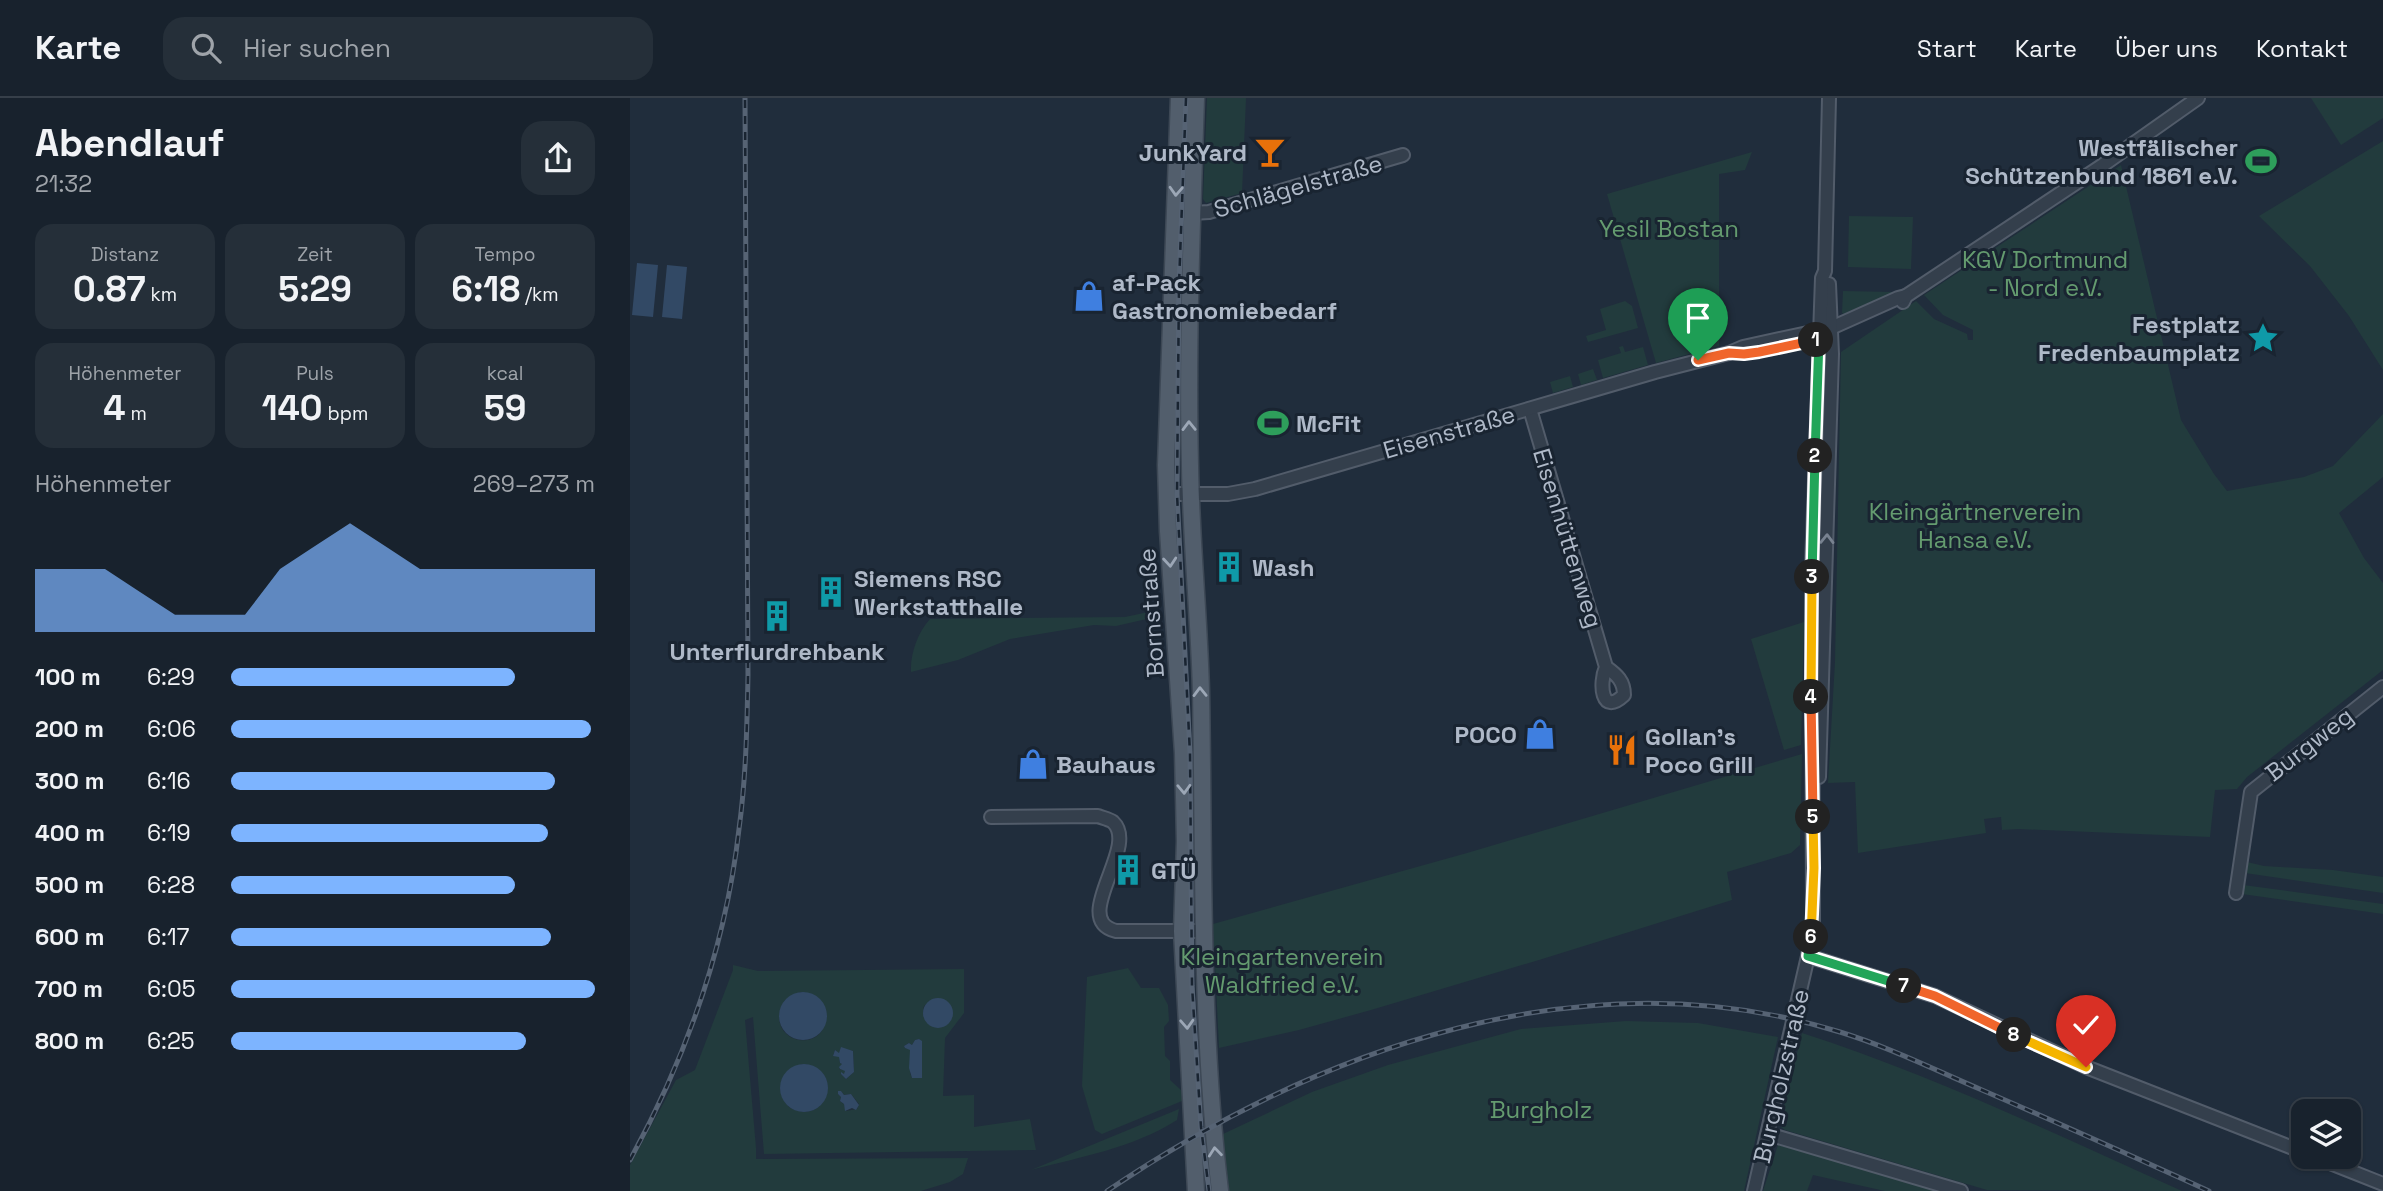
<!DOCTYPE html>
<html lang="de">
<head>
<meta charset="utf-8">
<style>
	body { margin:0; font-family:"Space Grotesk",sans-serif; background:#252f39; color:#f1f3f6; height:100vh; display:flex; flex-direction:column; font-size:26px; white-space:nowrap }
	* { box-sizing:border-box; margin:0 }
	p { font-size:23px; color:#9fa4aa }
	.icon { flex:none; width:38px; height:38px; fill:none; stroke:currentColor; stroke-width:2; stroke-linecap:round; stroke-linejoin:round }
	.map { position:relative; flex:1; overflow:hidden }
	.details { display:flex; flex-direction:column; background:#18222d; width:630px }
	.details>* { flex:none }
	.controls { position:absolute; left:1661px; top:1001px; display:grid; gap:14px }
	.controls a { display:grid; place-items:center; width:70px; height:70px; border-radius:14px; background:#18222d; box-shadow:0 2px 5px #0004,0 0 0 2px #363f49; font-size:35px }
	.pin { position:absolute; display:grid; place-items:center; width:60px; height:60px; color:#fff; margin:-72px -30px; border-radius:50% 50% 50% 0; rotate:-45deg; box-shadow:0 0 7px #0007 }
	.pin .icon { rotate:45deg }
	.km { position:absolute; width:35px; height:35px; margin:-18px; border-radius:50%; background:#222; color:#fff; font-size:19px; line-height:35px; text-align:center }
	.round { display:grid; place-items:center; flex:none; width:74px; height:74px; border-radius:21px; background:#252f39 }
	.head { display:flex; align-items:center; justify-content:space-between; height:119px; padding:0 35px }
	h1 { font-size:38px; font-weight:800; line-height:52px }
	.metrics { display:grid; grid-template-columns:repeat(3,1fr); gap:10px; height:119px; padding:7px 35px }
	.metrics div { display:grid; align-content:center; border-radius:18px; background:#252f39; text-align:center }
	.metrics b { font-size:35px; font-weight:800 }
	.metrics small { font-size:19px; font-weight:400 }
	.metrics p { font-size:19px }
	.chart { height:196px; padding:14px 35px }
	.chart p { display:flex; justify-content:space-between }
	.chart svg { width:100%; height:126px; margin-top:7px; fill:#7db4ff; opacity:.7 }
	ul { padding:0 35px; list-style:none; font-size:23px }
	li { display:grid; grid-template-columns:112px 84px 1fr; align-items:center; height:52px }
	li i { height:18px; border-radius:9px; background:#7db4ff }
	header { display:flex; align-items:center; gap:42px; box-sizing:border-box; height:98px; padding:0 35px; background:#18222d; border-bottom:2px solid #363f49 }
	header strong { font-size:33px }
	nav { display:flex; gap:38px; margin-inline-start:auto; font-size:24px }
	.search { width:490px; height:63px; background:#252f39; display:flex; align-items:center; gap:18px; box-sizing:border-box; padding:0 24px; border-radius:21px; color:#9fa4aa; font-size:26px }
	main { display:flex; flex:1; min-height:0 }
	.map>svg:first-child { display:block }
	.green { fill:#223b3d; fill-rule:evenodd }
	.water { fill:#324965 }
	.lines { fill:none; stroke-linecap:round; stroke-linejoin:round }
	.minor-casing { stroke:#525c6a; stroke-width:16 }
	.major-casing { stroke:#3d4855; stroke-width:19 }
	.minor { stroke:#343f4c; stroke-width:12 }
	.major { stroke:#525e6c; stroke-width:16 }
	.rail-casing { stroke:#566374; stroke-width:5 }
	.rail { stroke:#192431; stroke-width:2.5; stroke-dasharray:8; stroke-linecap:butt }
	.oneway { stroke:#9ca7b6 }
	.oneway2 { stroke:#788290 }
	.split-1-casing { stroke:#fff; stroke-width:14 }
	.split-2-casing { stroke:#fff; stroke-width:14 }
	.split-3-casing { stroke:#fff; stroke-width:14 }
	.split-4-casing { stroke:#fff; stroke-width:14 }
	.split-5-casing { stroke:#fff; stroke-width:14 }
	.split-6-casing { stroke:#fff; stroke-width:14 }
	.split-7-casing { stroke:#fff; stroke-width:14 }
	.split-8-casing { stroke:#fff; stroke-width:14 }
	.split-9-casing { stroke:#fff; stroke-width:14 }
	.split-1 { stroke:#f0652b; stroke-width:9 }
	.split-2 { stroke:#22a559; stroke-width:9 }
	.split-3 { stroke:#22a559; stroke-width:9 }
	.split-4 { stroke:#f5b400; stroke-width:9 }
	.split-5 { stroke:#f0652b; stroke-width:9 }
	.split-6 { stroke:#f5b400; stroke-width:9 }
	.split-7 { stroke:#22a559; stroke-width:9 }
	.split-8 { stroke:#f0652b; stroke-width:9 }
	.split-9 { stroke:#f5b400; stroke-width:9 }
	.labels { text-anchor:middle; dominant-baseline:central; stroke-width:6; stroke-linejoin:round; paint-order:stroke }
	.poi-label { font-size:24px; font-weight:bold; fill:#afb9c8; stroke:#192431; text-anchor:start }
	.street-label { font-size:24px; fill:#afb9c8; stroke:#192431 }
	.park-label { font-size:24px; fill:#649b6f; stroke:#192431 }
</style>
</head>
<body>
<header>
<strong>Karte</strong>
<div class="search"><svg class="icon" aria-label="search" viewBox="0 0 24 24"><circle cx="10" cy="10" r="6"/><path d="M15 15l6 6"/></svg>Hier suchen</div>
<nav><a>Start</a><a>Karte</a><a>Über uns</a><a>Kontakt</a></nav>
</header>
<main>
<section class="details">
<div class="head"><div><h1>Abendlauf</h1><p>21:32</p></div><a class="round"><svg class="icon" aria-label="share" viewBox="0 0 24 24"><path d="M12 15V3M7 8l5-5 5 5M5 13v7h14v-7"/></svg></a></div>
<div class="metrics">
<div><p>Distanz</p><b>0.87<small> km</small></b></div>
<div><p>Zeit</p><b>5:29</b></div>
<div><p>Tempo</p><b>6:18<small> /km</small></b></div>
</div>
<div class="metrics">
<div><p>Höhenmeter</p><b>4<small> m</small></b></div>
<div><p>Puls</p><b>140<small> bpm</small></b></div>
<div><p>kcal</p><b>59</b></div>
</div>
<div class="chart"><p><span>Höhenmeter</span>269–273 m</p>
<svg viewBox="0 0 160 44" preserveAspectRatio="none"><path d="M0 44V22L10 22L20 22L30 30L40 38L50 38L60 38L70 22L80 14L90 6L100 14L110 22L120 22L130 22L140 22L150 22L160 22V44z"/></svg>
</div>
<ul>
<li><b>100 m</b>6:29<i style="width:78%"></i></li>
<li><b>200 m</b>6:06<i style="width:99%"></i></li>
<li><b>300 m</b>6:16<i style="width:89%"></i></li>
<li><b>400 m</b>6:19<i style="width:87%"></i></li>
<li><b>500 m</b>6:28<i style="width:78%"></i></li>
<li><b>600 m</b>6:17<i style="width:88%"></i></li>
<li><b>700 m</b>6:05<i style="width:100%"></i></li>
<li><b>800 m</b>6:25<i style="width:81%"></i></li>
</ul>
</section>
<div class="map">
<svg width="1753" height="1093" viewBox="0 0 1753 1093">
	<rect width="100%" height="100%" fill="#202d3c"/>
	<g class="green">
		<path d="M577 0H616L612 95 576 105 573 101Z"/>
		<path d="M1681 0H1753V20L1711 47Z"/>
		<path d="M1753 43V272L1719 218 1680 168 1629 118Z"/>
		<path d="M1122 54 1115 72 1089 76V248L1026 265 977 96Z"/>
		<path d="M1491 67 1551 322 1584 376 1597 393 1674 379 1703 368 1753 316V379L1709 415 1734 460 1753 485V572L1617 679 1607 691 1585 692 1580 739 1389 731 1372 732 1371 719 1354 721 1356 735 1228 755 1225 684 1198 685 1205 564 1211 254 1286 203 1304 221 1337 236 1338 242H1343V232L1313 217 1294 197Z"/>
		<path d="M1219 118 1283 119 1281 171 1218 169Z"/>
		<path d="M1213 193 1264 194 1214 216 1212 215Z"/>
		<path d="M995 203 1002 208 1008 230 958 244 956 238 976 232 970 211Z"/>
		<path d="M993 248 995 254 1013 249 1018 267 973 280 968 262 991 255 989 249Z"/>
		<path d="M963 271 967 282 951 287 948 276Z"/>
		<path d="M940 278 943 289 923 295 920 284Z"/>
		<path d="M528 512 530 518 486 528 464 527 380 541 328 562 281 574C280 556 288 534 300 521L495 519Z"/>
		<path d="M1174 524 1171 647 1154 652 1121 541Z"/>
		<path d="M1172 656 1170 747 1161 755 1097 774 1102 802 909 862 741 912 669 932 589 950 583 826 837 755Z"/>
		<path d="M1617 764 1634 768 1703 772 1753 779V795L1615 775Z"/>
		<path d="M1613 787 1753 806V816L1612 796Z"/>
		<path d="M103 867 128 873 334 871V915L315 940 313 998 344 997V1029L400 1021 406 1052 134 1056 123 919 115 922 126 1050V1061L338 1060 333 1076 320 1084 291 1093H0V1067L46 982 65 972 103 872ZM170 894C183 895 191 900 196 912 200 962 129 944 155 902ZM305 900C318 901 326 910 320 923L314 928H301C294 921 292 917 294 908ZM289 941 291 943V980H282L280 975V951L275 950 274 948 279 945 282 947 285 942ZM211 950 223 953 224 974 216 981 211 976H215V972L209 971 213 966 210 965 209 958H203L205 952 209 956ZM172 966C217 970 196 1031 159 1009 143 992 151 972 172 966ZM211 993 214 997 221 996 229 1006 227 1011 216 1013 214 1006 210 1003 211 999 208 996Z"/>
		<path d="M498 870 511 890H529L538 907 539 923 534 929 535 958 540 963V982L552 993V1003L472 1036 465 1032 452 988 457 879Z"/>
		<path d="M996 923 1068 925 1148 939 1114 1093H599L593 1036 682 994 758 967 891 931Z"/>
		<path d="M1172 935C1303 977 1427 1037 1552 1093L1357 1092 1155 1032 1151 1029 1150 1024Z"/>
		<path d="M549 1011 547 1022C503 1050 450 1059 401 1072Z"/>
		<path d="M1148 1047 1315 1093H1255L1183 1077 1177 1093H1133Z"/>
	</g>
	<g class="water">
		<path d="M7 165 28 167 23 219 2 217Z"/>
		<path d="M37 167 57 169 52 221 32 219Z"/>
		<circle cx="173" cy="918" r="24"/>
		<circle cx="308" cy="915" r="15"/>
		<path d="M289 941 292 943V980H282L279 970 280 952 275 950 274 948 279 945 282 947 285 942Z"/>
		<path d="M211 949 223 953 224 974 216 981 211 976V974L214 976 215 973 210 971 209 969 212 966 210 965 209 959 203 958 205 952 209 955Z"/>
		<circle cx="174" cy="990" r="24"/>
		<path d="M208 993H211L214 997 221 996 229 1007 226 1012 222 1010 215 1013 214 1006 210 1003 211 999 208 996Z"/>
	</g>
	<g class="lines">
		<defs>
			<g id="minor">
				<path d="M562 115 579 114 773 57"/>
				<path d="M1273 204 1276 198 1473 67 1568 0"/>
				<path d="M900 311 976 569C987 577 994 583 994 597 971 619 969 585 976 569"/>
				<path d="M537 396H598L625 391 1025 274 1099 255 1113 249 1201 230 1268 200 1276 198"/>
				<path d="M1189 679 1202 256 1199 186"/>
				<path d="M361 719 468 718C473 720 479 721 483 724 510 749 439 821 486 833H574"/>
				<path d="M1606 795 1621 694 1753 589"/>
				<path d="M1178 858 1305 898 1456 969 1673 1054"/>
				<path d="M1138 1036 1331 1093"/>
				<path d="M1685 1059 1753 1086"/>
				<path d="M1124 1093 1178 858 1183 827 1182 468 1192 180 1195 173 1199 0"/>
			</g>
			<g id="major">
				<path d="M549 0 536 367 538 433 553 655 555 743 552 833 566 1093"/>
				<path d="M566 0C562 123 557 245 560 368 561 443 569 518 571 593 574 760 570 927 590 1093"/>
			</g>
		</defs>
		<use href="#minor" class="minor-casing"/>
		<use href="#major" class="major-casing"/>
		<use href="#minor" class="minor"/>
		<use href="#major" class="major"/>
		<defs>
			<g id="rail">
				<path d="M556 0 549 186 547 396 560 656 562 888 571 1029 579 1093"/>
				<path d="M0 1062C56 960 96 847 109 731 116 680 117 629 118 577L115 0"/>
				<path d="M477 1093C689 950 955 855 1210 934 1259 949 1305 972 1352 992 1428 1025 1504 1059 1579 1093"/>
			</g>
		</defs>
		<use href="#rail" class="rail-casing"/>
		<use href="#rail" class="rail"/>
	</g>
	<defs><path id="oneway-chevron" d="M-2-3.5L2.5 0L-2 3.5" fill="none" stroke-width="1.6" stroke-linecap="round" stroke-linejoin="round" transform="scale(1.75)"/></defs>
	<g class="oneway">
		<use href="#oneway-chevron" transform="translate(546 93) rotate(93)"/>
		<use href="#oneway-chevron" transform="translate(559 328) rotate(-91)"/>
		<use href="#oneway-chevron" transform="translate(540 464) rotate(85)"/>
		<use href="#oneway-chevron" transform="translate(570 594) rotate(-91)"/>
		<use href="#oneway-chevron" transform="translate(554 691) rotate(88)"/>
		<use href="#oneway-chevron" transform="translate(557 926) rotate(87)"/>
		<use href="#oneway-chevron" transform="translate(585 1054) rotate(-96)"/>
	</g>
	<use class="oneway2" href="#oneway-chevron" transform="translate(1197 441) rotate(-89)"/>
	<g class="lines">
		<defs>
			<path id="split-1" d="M1068 262 1099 255 1114 256 1129 254 1186 242"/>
			<path id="split-2" d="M1185 358 1189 241 1186 242"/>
			<path id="split-3" d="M1182 479 1185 358"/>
			<path id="split-4" d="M1181 599 1182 479"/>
			<path id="split-5" d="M1181 599 1183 719"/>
			<path id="split-6" d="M1181 839 1184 770 1183 719"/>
			<path id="split-7" d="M1181 839 1178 858 1274 888"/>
			<path id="split-8" d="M1274 888 1305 898 1384 937"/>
			<path id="split-9" d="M1384 937 1456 969"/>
		</defs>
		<use href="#split-1" class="split-1-casing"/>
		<use href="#split-2" class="split-2-casing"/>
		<use href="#split-3" class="split-3-casing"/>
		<use href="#split-4" class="split-4-casing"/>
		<use href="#split-5" class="split-5-casing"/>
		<use href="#split-6" class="split-6-casing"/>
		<use href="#split-7" class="split-7-casing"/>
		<use href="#split-8" class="split-8-casing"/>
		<use href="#split-9" class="split-9-casing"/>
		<use href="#split-1" class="split-1"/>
		<use href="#split-2" class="split-2"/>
		<use href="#split-3" class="split-3"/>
		<use href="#split-4" class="split-4"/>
		<use href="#split-5" class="split-5"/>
		<use href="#split-6" class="split-6"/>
		<use href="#split-7" class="split-7"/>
		<use href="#split-8" class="split-8"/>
		<use href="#split-9" class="split-9"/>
	</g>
	<defs>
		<symbol id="bar-bare" viewBox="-9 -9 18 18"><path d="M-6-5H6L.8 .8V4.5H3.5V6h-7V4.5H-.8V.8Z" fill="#e8710a" stroke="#192431" stroke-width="2.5" paint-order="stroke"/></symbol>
		<symbol id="stadium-bare" viewBox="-9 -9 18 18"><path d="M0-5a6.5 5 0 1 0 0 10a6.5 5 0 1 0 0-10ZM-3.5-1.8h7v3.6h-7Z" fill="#2e9e5b" stroke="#192431" stroke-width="2.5" paint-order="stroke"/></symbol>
		<symbol id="shop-bare" viewBox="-9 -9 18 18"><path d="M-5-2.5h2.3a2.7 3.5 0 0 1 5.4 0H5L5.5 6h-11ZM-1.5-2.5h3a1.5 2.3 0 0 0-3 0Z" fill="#3f7fe0" stroke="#192431" stroke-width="2.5" paint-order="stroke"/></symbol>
		<symbol id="sight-bare" viewBox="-9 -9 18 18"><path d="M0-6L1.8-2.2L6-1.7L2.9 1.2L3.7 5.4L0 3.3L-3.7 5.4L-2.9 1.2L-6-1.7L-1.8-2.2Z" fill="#0f9aa8" stroke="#192431" stroke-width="2.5" paint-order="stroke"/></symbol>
		<symbol id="building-bare" viewBox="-9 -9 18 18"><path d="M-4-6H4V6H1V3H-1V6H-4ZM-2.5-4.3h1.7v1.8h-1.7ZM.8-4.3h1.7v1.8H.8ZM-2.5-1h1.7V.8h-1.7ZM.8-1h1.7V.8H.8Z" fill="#0f9aa8" stroke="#192431" stroke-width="2.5" paint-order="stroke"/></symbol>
		<symbol id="restaurant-bare" viewBox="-9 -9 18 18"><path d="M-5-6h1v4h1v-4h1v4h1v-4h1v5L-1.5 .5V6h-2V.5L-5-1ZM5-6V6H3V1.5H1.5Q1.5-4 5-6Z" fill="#e8710a" stroke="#192431" stroke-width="2.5" paint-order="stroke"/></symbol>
	</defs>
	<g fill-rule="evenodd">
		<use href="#bar-bare" x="618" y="32" width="44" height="44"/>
		<use href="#stadium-bare" x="1609" y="41" width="44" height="44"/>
		<use href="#shop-bare" x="437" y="176" width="44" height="44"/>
		<use href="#sight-bare" x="1611" y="218" width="44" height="44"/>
		<use href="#stadium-bare" x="621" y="303" width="44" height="44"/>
		<use href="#building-bare" x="577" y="447" width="44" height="44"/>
		<use href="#building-bare" x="179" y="472" width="44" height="44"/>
		<use href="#building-bare" x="125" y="496" width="44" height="44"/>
		<use href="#shop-bare" x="888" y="614" width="44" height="44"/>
		<use href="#restaurant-bare" x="970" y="630" width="44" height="44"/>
		<use href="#shop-bare" x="381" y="644" width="44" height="44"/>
		<use href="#building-bare" x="476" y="750" width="44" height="44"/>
	</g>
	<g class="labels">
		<g class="poi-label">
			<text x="1608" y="49" text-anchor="end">Westfälischer<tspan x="1608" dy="28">Schützenbund 1861 e.V.</tspan></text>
			<text x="617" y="54" text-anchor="end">JunkYard</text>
			<text x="482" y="184">af-Pack<tspan x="482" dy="28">Gastronomiebedarf</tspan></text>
			<text x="1610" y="226" text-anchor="end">Festplatz<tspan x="1610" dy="28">Fredenbaumplatz</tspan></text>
			<text x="666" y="325">McFit</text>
			<text x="622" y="469">Wash</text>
			<text x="224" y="480">Siemens RSC<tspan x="224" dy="28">Werkstatthalle</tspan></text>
			<text x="147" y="553" text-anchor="middle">Unterflurdrehbank</text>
			<text x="887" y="636" text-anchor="end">POCO</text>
			<text x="1015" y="638">Gollan's<tspan x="1015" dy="28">Poco Grill</tspan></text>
			<text x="426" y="666">Bauhaus</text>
			<text x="521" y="772">GTÜ</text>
		</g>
		<g class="street-label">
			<text transform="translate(668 88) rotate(-16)">Schlägelstraße</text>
			<text transform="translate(819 334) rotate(-16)">Eisenstraße</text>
			<text transform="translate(938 440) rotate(73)">Eisenhüttenweg</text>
			<text transform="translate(521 515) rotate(-94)">Bornstraße</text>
			<text transform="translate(1679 646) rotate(-38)">Burgweg</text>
			<text transform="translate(1151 978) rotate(-77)">Burgholzstraße</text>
		</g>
		<g class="park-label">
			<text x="1039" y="130">Yesil Bostan</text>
			<text x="1415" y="161">KGV Dortmund<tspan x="1415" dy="28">- Nord e.V.</tspan></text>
			<text x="1345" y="413">Kleingärtnerverein<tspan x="1345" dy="28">Hansa e.V.</tspan></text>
			<text x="652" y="858">Kleingartenverein<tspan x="652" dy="28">Waldfried e.V.</tspan></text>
			<text x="911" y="1011">Burgholz</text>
		</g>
	</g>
</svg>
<div class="controls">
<a><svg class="icon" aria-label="layers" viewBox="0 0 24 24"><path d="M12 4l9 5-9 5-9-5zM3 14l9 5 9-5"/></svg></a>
</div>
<div class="pin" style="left:1068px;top:262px;background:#1e9e55"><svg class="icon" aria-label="arrive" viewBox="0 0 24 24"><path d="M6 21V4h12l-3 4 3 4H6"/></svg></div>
<div class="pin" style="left:1456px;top:969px;background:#d93025"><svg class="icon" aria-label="check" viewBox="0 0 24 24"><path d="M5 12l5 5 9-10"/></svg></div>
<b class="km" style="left:1186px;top:242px">1</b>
<b class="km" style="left:1185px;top:358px">2</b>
<b class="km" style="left:1182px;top:479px">3</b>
<b class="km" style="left:1181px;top:599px">4</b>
<b class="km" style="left:1183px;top:719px">5</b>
<b class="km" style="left:1181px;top:839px">6</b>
<b class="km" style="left:1274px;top:888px">7</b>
<b class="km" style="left:1384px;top:937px">8</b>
</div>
</main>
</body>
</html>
